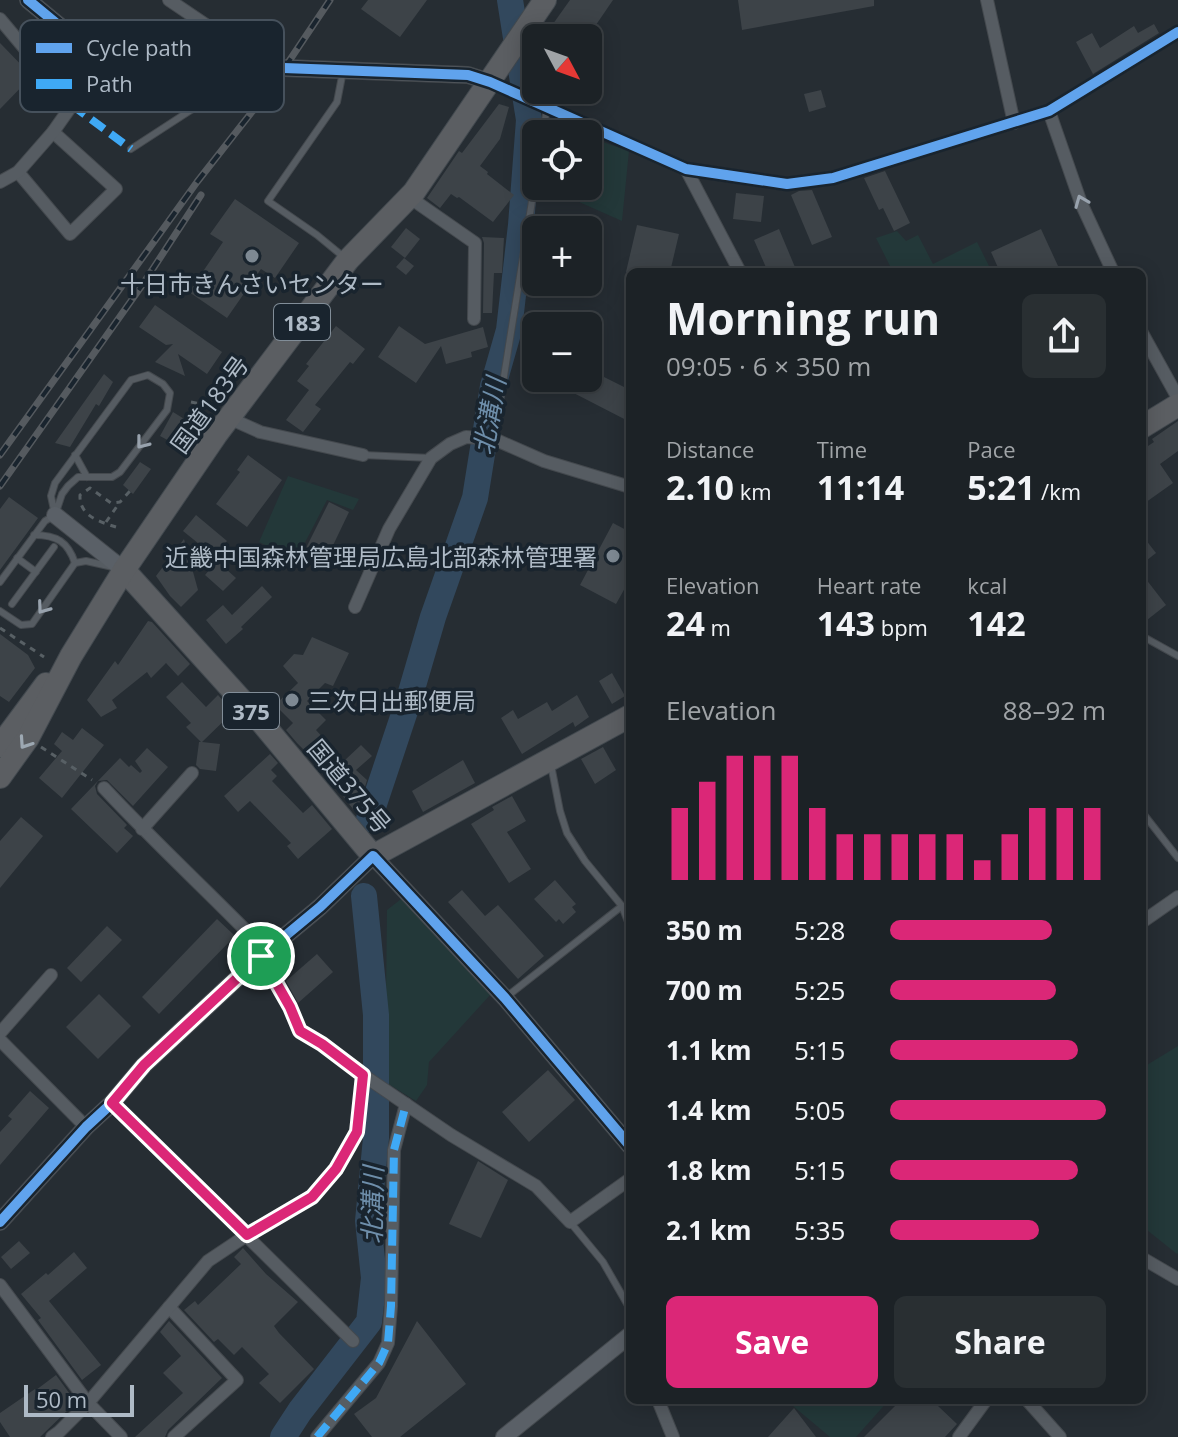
<!DOCTYPE html>
<html lang="en">
<head>
<meta charset="utf-8">
<style>
	body { margin:0; font-family:"Open Sans","Noto Sans JP",sans-serif; background:#292f32; color:#f1f3f6; height:100vh; display:flex; flex-direction:column; font-size:30px; white-space:nowrap }
	* { box-sizing:border-box; margin:0 }
	p { font-size:26px; color:#a0a4a7 }
	.icon { flex:none; width:44px; height:44px; fill:none; stroke:currentColor; stroke-width:2; stroke-linecap:round; stroke-linejoin:round }
	.map { position:relative; flex:1; overflow:hidden }
	.drawer { position:absolute; left:626px; top:268px; width:520px; height:1136px; display:flex; flex-direction:column; background:#1c2226; border-radius:12px; box-shadow:0 4px 20px #0003,0 0 0 2px #3a3f43 }
	.drawer>* { flex:none }
	.needle { width:52px; rotate:131deg }
	.buttons { position:absolute; left:522px; top:24px; display:grid; gap:16px }
	.buttons a { display:grid; place-items:center; width:80px; height:80px; border-radius:12px; background:#1c2226; box-shadow:0 4px 20px #0003,0 0 0 2px #3a3f43; font-size:40px }
	.scale { position:absolute; left:24px; bottom:20px; width:110px; box-sizing:border-box; padding-left:8px; border:4px solid #aebac6; border-top:0; font-size:22px; line-height:28px; white-space:nowrap; color:#aebac6; -webkit-text-stroke:6px #19242e; paint-order:stroke }
	.pin { position:absolute; display:grid; place-items:center; width:68px; height:68px; color:#fff; margin:-34px; border:4px solid #fff; border-radius:50%; box-shadow:0 2px 8px #0007 }
	.round { display:grid; place-items:center; flex:none; width:84px; height:84px; border-radius:12px; background:#292f32 }
	.overview { display:flex; align-items:center; justify-content:space-between; height:136px; padding:0 40px }
	h1 { font-size:44px; font-weight:700; line-height:60px }
	.stats { display:grid; grid-template-columns:repeat(3,1fr); gap:12px; height:136px; padding:8px 40px }
	.stats div { display:grid; align-content:center }
	.stats b { font-size:34px; font-weight:700 }
	.stats small { font-size:22px; font-weight:400 }
	.stats p { font-size:22px }
	.chart { height:224px; padding:16px 40px }
	.chart p { display:flex; justify-content:space-between }
	.chart svg { width:100%; height:144px; margin-top:8px; stroke:#db2777; stroke-width:6 }
	.action { display:flex; gap:16px; margin-top:auto; padding:16px 40px }
	.action a { flex:1; height:92px; border-radius:12px; background:#db2777; color:#fff; font-size:32px; font-weight:700; line-height:92px; text-align:center }
	.action a+a { background:#292f32; color:#f1f3f6 }
	ul { padding:0 40px; list-style:none; font-size:26px }
	li { display:grid; grid-template-columns:128px 96px 1fr; align-items:center; height:60px }
	li i { height:20px; border-radius:10px; background:#db2777 }
	.map>svg:first-child { display:block }
	.green { fill:#233839 }
	.lines { fill:none; stroke-linecap:round; stroke-linejoin:round }
	.river { stroke:#32485d; stroke-width:26 }
	.building { fill:#3d4348 }
	.lane-casing { stroke:#44494e; stroke-width:8 }
	.street-casing { stroke:#44494e; stroke-width:14 }
	.secondary-casing { stroke:#44494e; stroke-width:18 }
	.highway-casing { stroke:#42494f; stroke-width:24 }
	.path { stroke:#586065; stroke-width:3; stroke-dasharray:6 6; stroke-linecap:butt }
	.lane { stroke:#565c62; stroke-width:6 }
	.street { stroke:#565c62; stroke-width:12 }
	.secondary { stroke:#5a6067; stroke-width:16 }
	.highway { stroke:#5b5e62; stroke-width:22 }
	.rail-casing { stroke:#555a5f; stroke-width:7 }
	.rail { stroke:#19242e; stroke-width:4; stroke-dasharray:12; stroke-linecap:butt }
	.quiet { stroke:#3fa9f5; stroke-width:8; stroke-dasharray:16 8; stroke-linecap:butt }
	.cycleway-casing { stroke:#19242e; stroke-width:15 }
	.cycleway { stroke:#60a3ed; stroke-width:10 }
	.oneway { stroke:#98a2ad }
	.oneway2 { stroke:#9da8b2 }
	.route-casing { stroke:#fff; stroke-width:16 }
	.route { stroke:#db2777; stroke-width:10 }
	.poi-dot { fill:#7e8993; stroke:#19242e; stroke-width:3 }
	.labels { text-anchor:middle; dominant-baseline:central; stroke-width:7; stroke-linejoin:round; paint-order:stroke }
	.shield { fill:#19242e; stroke:#818d98; stroke-width:2 }
	.shield-label { font-size:22px; font-weight:bold; fill:#aebac6 }
	.poi-label { font-size:24px; fill:#aebac6; stroke:#19242e }
	.street-label { font-size:24px; fill:#aebac6; stroke:#19242e }
	.water-label { font-size:26px; font-style:italic; fill:#6e8eaa; stroke:#19242e }
	.key { fill:#19242e; stroke:#46515c; stroke-width:2 }
	.key-label { font-size:22px; fill:#aebac6 }
</style>
</head>
<body>
<div class="map">
<svg width="1178" height="1437" viewBox="0 0 1178 1437">
	<rect width="100%" height="100%" fill="#262d33"/>
	<g class="green">
		<path d="M588 137 629 151 622 221 543 186H588Z"/>
		<path d="M897 231 906 241 918 235 933 264 977 242 992 272H893L876 238Z"/>
		<path d="M288 476 359 499 353 510 327 500 296 560 259 542Z"/>
		<path d="M405 896 491 994 429 1062 427 1085 416 1101 385 1082 387 910Z"/>
		<path d="M1178 1046V1253L1177 1254 1142 1226V1068Z"/>
		<path d="M786 1400H889L856 1437H830Z"/>
	</g>
	<g class="lines">
		<g class="river">
			<path d="M369 819 409 699 433 617 475 498 493 386 509 330 521 225 529 120 510 0"/>
			<path d="M283 1437 300 1411 369 1322 374 1278 368 1221 376 1138V1015L364 896"/>
		</g>
	</g>
	<g class="building">
		<path d="M368 0H427L400 37 361 9Z"/>
		<path d="M570 0H613L587 38H543Z"/>
		<path d="M738 0H874V6L742 30Z"/>
		<path d="M1154 24 1159 33 1093 74 1076 42 1092 33 1100 48 1134 26 1138 33Z"/>
		<path d="M0 43 32 76 0 109Z"/>
		<path d="M821 90 826 107 809 112 804 94Z"/>
		<path d="M499 104 509 107 500 139 480 166 488 172 487 174 514 195 493 222 459 197 457 198 451 194 440 208 427 198 459 151 462 153Z"/>
		<path d="M885 171 910 223 894 231 883 208 879 210 864 178Z"/>
		<path d="M812 190 832 237 812 245 791 195 799 191Z"/>
		<path d="M736 193 764 196 761 222 733 219Z"/>
		<path d="M235 199 299 243 275 278 261 269 227 318 189 292 223 242 210 234Z"/>
		<path d="M637 225 679 234 670 272H626Z"/>
		<path d="M406 228 420 239 405 258 391 247Z"/>
		<path d="M779 229 797 272H768L754 240Z"/>
		<path d="M1041 229 1058 266 1044 272H1000L991 252Z"/>
		<path d="M482 237 504 238 502 273H494L492 313H483L484 243Z"/>
		<path d="M404 258 414 266 406 275 396 267Z"/>
		<path d="M155 305 222 352 207 374 178 354 185 376 155 362 173 344 166 345 139 327Z"/>
		<path d="M336 326 365 349 353 364 350 362 315 405 321 409 303 432 286 420 309 390 297 381 309 366 306 364Z"/>
		<path d="M399 326 425 344 483 327 488 347 471 352 472 357 446 364 441 346 416 383 378 357Z"/>
		<path d="M588 369 630 390V422L562 387 567 378H588Z"/>
		<path d="M104 374 113 382 99 406 96 404 70 447 55 443Z"/>
		<path d="M173 412 186 420 171 442 160 436Z"/>
		<path d="M1178 421V451L1160 464 1173 483 1142 505V450L1154 442 1152 439Z"/>
		<path d="M248 455 282 480 247 527 216 504 240 472 237 470Z"/>
		<path d="M140 462 151 469 133 494 123 485Z"/>
		<path d="M9 497 38 518 0 570V509Z"/>
		<path d="M329 502 349 512 325 562 304 552Z"/>
		<path d="M196 515 227 541 214 556 183 531Z"/>
		<path d="M613 523 630 532V579L616 604 580 585Z"/>
		<path d="M1142 535 1156 553 1142 564Z"/>
		<path d="M184 539 198 590 181 607 170 596 156 576Z"/>
		<path d="M217 561 236 578 223 591 205 575Z"/>
		<path d="M1142 574 1166 605 1142 624Z"/>
		<path d="M262 586 272 597 241 627 243 629 226 644 206 620 223 605 232 615Z"/>
		<path d="M148 621 152 622 190 664 178 676 166 663 151 678 147 672 112 700 117 708 101 717 87 700 115 661 118 665Z"/>
		<path d="M0 634 28 655 35 668 9 702 0 696Z"/>
		<path d="M312 637 349 653 333 686 325 683 307 701 326 720 316 730 344 761 361 745 372 756 356 770 367 780 357 814 338 790 347 782 320 754 314 760 297 743 286 730 293 723 275 705 298 683 283 666 294 654 303 655Z"/>
		<path d="M612 673 625 696 612 704 599 681Z"/>
		<path d="M182 682 206 707 218 695 233 712 202 742 220 744 216 771 200 769 196 765 199 742H201L186 727 191 723 166 697Z"/>
		<path d="M577 695 589 717 575 727 573 722 522 754 501 718 513 710 518 719 547 702 552 711Z"/>
		<path d="M82 728 104 745 62 798 39 778 62 751 54 744 62 732 73 740Z"/>
		<path d="M603 747 616 770 595 784 581 759Z"/>
		<path d="M147 748 168 767 133 806 107 780 98 781 95 786 97 794 127 825 124 828 133 836 117 853 71 809 120 758 129 767 131 765 140 773 142 771 135 761Z"/>
		<path d="M270 754 278 763 271 770 277 776 272 781 303 813 312 805 332 829 298 859 287 846 291 843 250 801 238 812 224 796Z"/>
		<path d="M463 760 475 783 423 812 412 791Z"/>
		<path d="M512 796 526 821 507 832 531 869 509 883 471 824 494 810 492 807Z"/>
		<path d="M21 817 43 836 0 888V841Z"/>
		<path d="M555 880 576 904 572 907 576 912 563 924 559 919 556 922 534 899Z"/>
		<path d="M462 890 485 916 498 905 544 956 518 979 448 902Z"/>
		<path d="M217 919 235 936 159 1014 142 997Z"/>
		<path d="M107 926 122 940 81 982 67 968Z"/>
		<path d="M317 954 333 972 298 1003 286 981Z"/>
		<path d="M99 994 131 1026 98 1059 66 1027Z"/>
		<path d="M548 1070 575 1100 529 1142 502 1112Z"/>
		<path d="M30 1091 49 1108 0 1165V1132L12 1119 8 1116Z"/>
		<path d="M478 1161 508 1180 481 1238 449 1224Z"/>
		<path d="M19 1241 30 1253 11 1269 1 1257Z"/>
		<path d="M243 1248 266 1274 298 1302 274 1326 279 1333 314 1369 280 1403 259 1383 269 1374 242 1347 234 1355 218 1339 214 1342 184 1310 195 1301 198 1305 241 1264 234 1257Z"/>
		<path d="M74 1252 87 1268 49 1301 101 1365 82 1380 38 1320 41 1318 21 1294 46 1273 48 1275Z"/>
		<path d="M169 1321 222 1378 168 1430 165 1437H135L183 1393 163 1373 181 1356 160 1332Z"/>
		<path d="M417 1321 466 1384 400 1437H372L354 1414 376 1398Z"/>
		<path d="M56 1375 75 1401 70 1405 71 1407 40 1437H10L0 1422V1413L35 1389 36 1390Z"/>
		<path d="M901 1400H944L938 1406 957 1424 945 1437H864Z"/>
		<path d="M794 1408 816 1437H768Z"/>
	</g>
	<g class="lines">
		<defs>
			<g id="lane">
				<path d="M343 71 337 102 268 201 317 235 345 258"/>
				<path d="M543 134 547 107"/>
				<path d="M131 149 191 110 249 79V69"/>
				<path d="M494 439 536 176"/>
				<path d="M75 455 87 477"/>
				<path d="M363 455 431 458"/>
				<path d="M34 535C57 535 68 542 75 563"/>
				<path d="M17 558 36 572"/>
				<path d="M0 582 45 521 55 515 62 494 68 486 78 477H112L120 472 167 410 170 393 163 384 148 375 131 380 55 483 51 496 55 515"/>
				<path d="M12 604 54 547"/>
				<path d="M0 611 21 625 32 624 75 563 86 561 113 567"/>
				<path d="M1142 636 1178 656"/>
				<path d="M551 765 560 811 567 833 585 861 622 906 630 927"/>
				<path d="M1142 812 1178 858"/>
				<path d="M505 998 622 906"/>
				<path d="M299 1030 322 1044 363 1075"/>
				<path d="M570 1222 603 1262 630 1309"/>
			</g>
			<g id="street">
				<path d="M169 0 209 27 193 63"/>
				<path d="M987 0 1014 123"/>
				<path d="M0 19 72 105"/>
				<path d="M490 82 686 169 787 184 833 178 1049 111 1178 32"/>
				<path d="M1049 111 1081 203 1113 272"/>
				<path d="M686 169 740 272"/>
				<path d="M18 172 70 234 116 189 53 132"/>
				<path d="M0 182 18 172 53 132 72 105 138 60"/>
				<path d="M409 197 475 243 474 319"/>
				<path d="M1142 333 1178 398"/>
				<path d="M229 418 260 432 363 455"/>
				<path d="M355 607 389 529 431 458 450 444 466 437 494 439 544 461 630 487"/>
				<path d="M104 788C156 844 213 896 266 951"/>
				<path d="M142 829 192 773"/>
				<path d="M1142 922 1178 897"/>
				<path d="M261 956 290 1007 299 1030"/>
				<path d="M0 1033 51 975"/>
				<path d="M0 1040 86 1127"/>
				<path d="M112 1103 353 1341"/>
				<path d="M1142 1258 1178 1279"/>
				<path d="M0 1285 88 1403 121 1437"/>
				<path d="M169 1307 237 1380 174 1437"/>
				<path d="M658 1400 673 1437"/>
				<path d="M1027 1400 1060 1437"/>
				<path d="M52 1437 59 1432 88 1403 208 1261 247 1235 312 1197 336 1169 357 1132 363 1075 451 1135 536 1186 570 1222 630 1179"/>
				<path d="M317 1437 379 1363 388 1343 391 1306 394 1150 406 1104"/>
				<path d="M959 1437 986 1400"/>
			</g>
			<g id="secondary">
				<path d="M28 0 62 28 138 60 284 68 468 75 490 82"/>
				<path d="M55 515 124 570"/>
				<path d="M0 1222 86 1127 112 1103 144 1065 261 956 320 907 373 856 505 998 630 1146"/>
				<path d="M504 1437 630 1335"/>
			</g>
			<g id="highway">
				<path d="M1142 427 1178 405"/>
				<path d="M124 570 263 724 373 856 630 716"/>
				<path d="M0 746 46 684"/>
				<path d="M0 777 28 738 71 656 124 570 216 435 348 260 414 192 545 0"/>
			</g>
		</defs>
		<use href="#lane" class="lane-casing"/>
		<use href="#street" class="street-casing"/>
		<use href="#secondary" class="secondary-casing"/>
		<use href="#highway" class="highway-casing"/>
		<g class="path">
			<path d="M191 402 206 405"/>
			<path d="M106 522 120 502"/>
			<path d="M116 527C100 522 79 516 80 495L90 488 111 503 120 502 130 491"/>
			<path d="M0 628 44 657"/>
			<path d="M41 747 92 780"/>
		</g>
		<use href="#lane" class="lane"/>
		<use href="#street" class="street"/>
		<use href="#secondary" class="secondary"/>
		<use href="#highway" class="highway"/>
		<defs>
			<g id="rail">
				<path d="M0 455 197 182 273 85 330 0"/>
				<path d="M0 486 143 284 201 195"/>
			</g>
		</defs>
		<use href="#rail" class="rail-casing"/>
		<use href="#rail" class="rail"/>
		<g class="quiet">
			<path d="M72 105 131 149"/>
			<path d="M317 1437 379 1363 388 1343 391 1306 394 1150 406 1104"/>
		</g>
		<defs>
			<g id="cycleway">
				<path d="M28 0 62 28 138 60 284 68 468 75 490 82 686 169 787 184 833 178 1049 111 1178 32"/>
				<path d="M0 1222 86 1127 112 1103 144 1065 261 956 320 907 373 856 505 998 630 1146"/>
			</g>
		</defs>
		<use href="#cycleway" class="cycleway-casing"/>
		<use href="#cycleway" class="cycleway"/>
	</g>
	<defs><path id="oneway-chevron" d="M-2-3.5L2.5 0L-2 3.5" fill="none" stroke-width="1.6" stroke-linecap="round" stroke-linejoin="round" transform="scale(2)"/></defs>
	<g class="oneway">
		<use href="#oneway-chevron" transform="translate(1081 201) rotate(-112)"/>
		<use href="#oneway-chevron" transform="translate(142 443) rotate(128)"/>
		<use href="#oneway-chevron" transform="translate(43 608) rotate(126)"/>
	</g>
	<use class="oneway2" href="#oneway-chevron" transform="translate(25 743) rotate(124)"/>
	<g class="lines">
		<defs>
			<path id="route" d="M261 956 290 1007 300 1031 322 1044 363 1075 357 1132 336 1169 312 1197 247 1235 112 1103 144 1065Z"/>
		</defs>
		<use href="#route" class="route-casing"/>
		<use href="#route" class="route"/>
	</g>
	<g class="poi-dot">
		<circle cx="252" cy="256" r="8"/>
		<circle cx="613" cy="556" r="8"/>
		<circle cx="292" cy="700" r="8"/>
	</g>
	<g class="labels">
		<g class="shield">
			<rect x="274" y="304" width="56" height="36" rx="6"/>
			<rect x="223" y="693" width="56" height="36" rx="6"/>
		</g>
		<g class="shield-label">
			<text x="302" y="322">183</text>
			<text x="251" y="711">375</text>
		</g>
		<g class="poi-label">
			<text x="252" y="283">十日市きんさいセンター</text>
			<text x="597" y="556" text-anchor="end">近畿中国森林管理局広島北部森林管理署</text>
			<text x="308" y="700" text-anchor="start">三次日出郵便局</text>
		</g>
		<g class="street-label">
			<text transform="translate(209 404) rotate(-54)">国道183号</text>
			<text transform="translate(350 786) rotate(50)">国道375号</text>
		</g>
		<g class="water-label">
			<text transform="translate(489 416) rotate(-80)">北溝川</text>
			<text transform="translate(372 1205) rotate(-89)">北溝川</text>
		</g>
	</g>
	<rect x="20" y="20" width="264" height="92" rx="12" class="key"/>
	<rect x="36" y="43" width="36" height="10" fill="#60a3ed"/>
	<rect x="36" y="79" width="36" height="10" fill="#3fa9f5"/>
	<g class="key-label">
		<text x="86" y="56">Cycle path</text>
		<text x="86" y="92">Path</text>
	</g>
</svg>
<div class="buttons">
<a><svg class="needle" viewBox="-14 -14 28 28"><path d="M0-13l5 13h-10z" fill="#e53935"/><path d="M0 13l5-13h-10z" fill="#a0a4a7"/></svg></a>
<a><svg class="icon" aria-label="locate" viewBox="0 0 24 24"><circle cx="12" cy="12" r="6"/><path d="M12 2v4M12 18v4M2 12h4M18 12h4"/></svg></a>
<a>+</a>
<a>−</a>
</div>
<div class="scale">50 m</div>
<div class="pin" style="left:261px;top:956px;background:#1e9e55"><svg class="icon" aria-label="arrive" viewBox="0 0 24 24"><path d="M6 21V4h12l-3 4 3 4H6"/></svg></div>
<section class="drawer">
<div class="overview"><div><h1>Morning run</h1><p>09:05 · 6 × 350 m</p></div><a class="round"><svg class="icon" aria-label="share" viewBox="0 0 24 24"><path d="M12 15V3M7 8l5-5 5 5M5 13v7h14v-7"/></svg></a></div>
<div class="stats">
<div><p>Distance</p><b>2.10<small> km</small></b></div>
<div><p>Time</p><b>11:14</b></div>
<div><p>Pace</p><b>5:21<small> /km</small></b></div>
</div>
<div class="stats">
<div><p>Elevation</p><b>24<small> m</small></b></div>
<div><p>Heart rate</p><b>143<small> bpm</small></b></div>
<div><p>kcal</p><b>142</b></div>
</div>
<div class="chart"><p><span>Elevation</span>88–92 m</p>
<svg viewBox="0 0 160 44" preserveAspectRatio="none"><path d="M5 44V22M15 44V14M25 44V6M35 44V6M45 44V6M55 44V22M65 44V30M75 44V30M85 44V30M95 44V30M105 44V30M115 44V38M125 44V30M135 44V22M145 44V22M155 44V22"/></svg>
</div>
<ul>
<li><b>350 m</b>5:28<i style="width:75%"></i></li>
<li><b>700 m</b>5:25<i style="width:77%"></i></li>
<li><b>1.1 km</b>5:15<i style="width:87%"></i></li>
<li><b>1.4 km</b>5:05<i style="width:100%"></i></li>
<li><b>1.8 km</b>5:15<i style="width:87%"></i></li>
<li><b>2.1 km</b>5:35<i style="width:69%"></i></li>
</ul>
<div class="action"><a>Save</a><a>Share</a></div>
</section>
</div>
</body>
</html>
